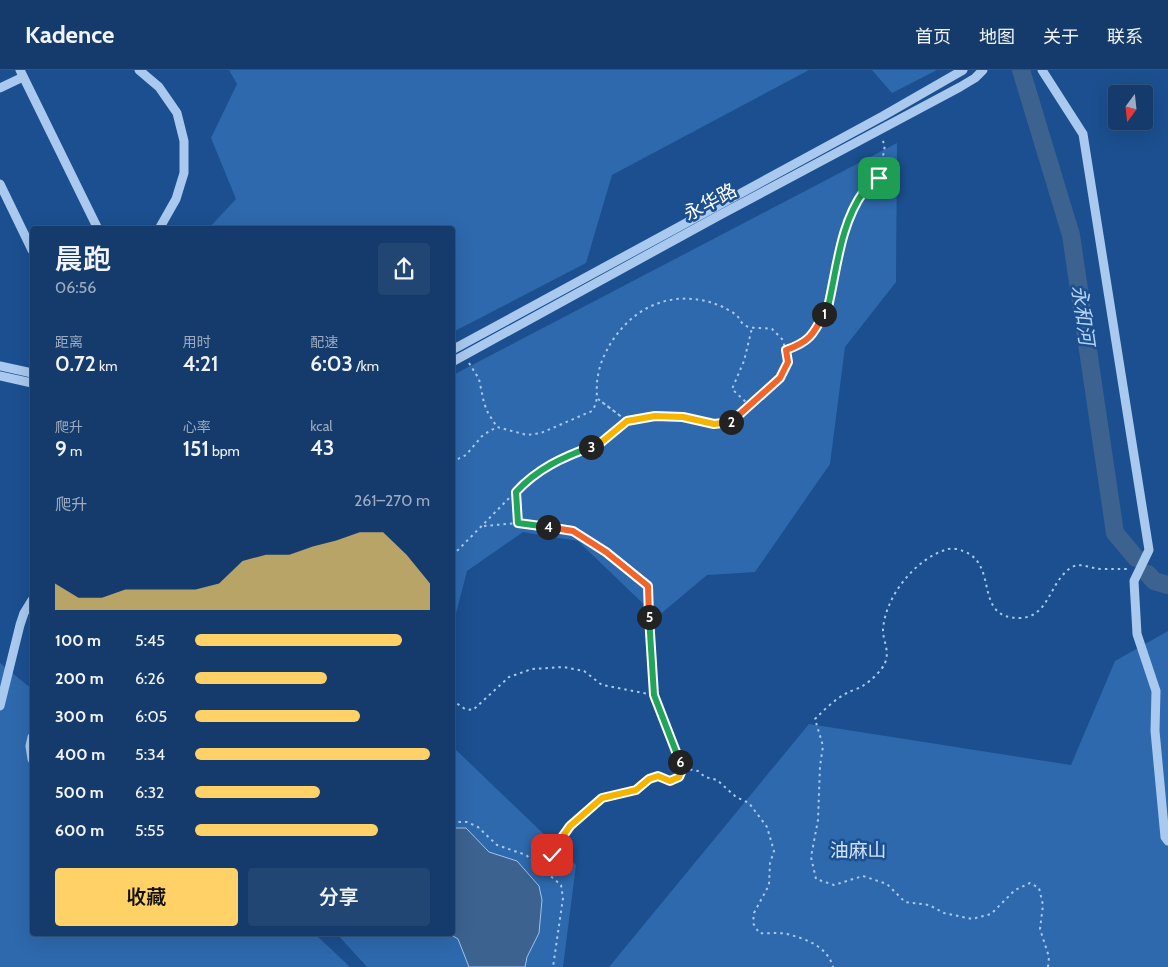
<!DOCTYPE html>
<html lang="zh">
<head>
<meta charset="utf-8">
<style>
	body { margin:0; font-family:Cabin,"Noto Sans SC",sans-serif; background:#214673; color:#f1f3f6; height:100vh; display:flex; flex-direction:column; font-size:19px; white-space:nowrap }
	* { box-sizing:border-box; margin:0 }
	p { font-size:16px; color:#9dadc1 }
	.icon { flex:none; width:28px; height:28px; fill:none; stroke:currentColor; stroke-width:2; stroke-linecap:round; stroke-linejoin:round }
	.map { position:relative; flex:1; overflow:hidden }
	.drawer { position:absolute; left:30px; top:156px; width:425px; height:710px; display:flex; flex-direction:column; background:#143b6b; border-radius:5px; box-shadow:0 5px 20px #0002,0 0 0 1px #33557e }
	.drawer>* { flex:none }
	.needle { width:32px; rotate:195deg }
	.fabs { position:absolute; left:1108px; top:15px; display:grid; gap:10px }
	.fabs a { display:grid; place-items:center; width:45px; height:45px; border-radius:5px; background:#143b6b; box-shadow:0 5px 20px #0002,0 0 0 1px #33557e; font-size:25px }
	.pin { position:absolute; display:grid; place-items:center; width:42px; height:42px; color:#fff; margin:-21px; border-radius:10px; box-shadow:0 2px 8px #0006 }
	.km { position:absolute; width:25px; height:25px; margin:-12px; border-radius:50%; background:#222; color:#fff; font-size:14px; line-height:25px; text-align:center }
	.round { display:grid; place-items:center; flex:none; width:52px; height:52px; border-radius:5px; background:#214673 }
	.headline { display:flex; align-items:center; justify-content:space-between; height:85px; padding:0 25px }
	h1 { font-size:28px; font-weight:600; line-height:38px }
	.metrics { display:grid; grid-template-columns:repeat(3,1fr); gap:8px; height:85px; padding:5px 25px }
	.metrics div { display:grid; align-content:center }
	.metrics b { font-size:21px; font-weight:600 }
	.metrics small { font-size:14px; font-weight:400 }
	.metrics p { font-size:14px }
	.chart { height:140px; padding:10px 25px }
	.chart p { display:flex; justify-content:space-between }
	.chart svg { width:100%; height:90px; margin-top:5px; fill:#ffd166; opacity:.7 }
	.cta { display:flex; gap:10px; margin-top:auto; padding:10px 25px }
	.cta a { flex:1; height:58px; border-radius:5px; background:#ffd166; color:#111; font-size:20px; font-weight:600; line-height:58px; text-align:center }
	.cta a+a { background:#214673; color:#f1f3f6 }
	ul { padding:0 25px; list-style:none; font-size:16px }
	li { display:grid; grid-template-columns:80px 60px 1fr; align-items:center; height:38px }
	li i { height:12px; border-radius:6px; background:#ffd166 }
	header { display:flex; align-items:center; gap:30px; box-sizing:border-box; height:70px; padding:0 25px; background:#143b6b; border-bottom:1px solid #33557e }
	header strong { font-size:24px }
	nav { display:flex; gap:28px; margin-inline-start:auto; font-size:18px }
	.map>svg:first-child { display:block }
	.green { fill:#2e69ad }
	.water { fill:#3c6290; stroke:#9cc4f0 }
	.lines { fill:none; stroke-linecap:round; stroke-linejoin:round }
	.river { stroke:#3c6290; stroke-width:18 }
	.path { stroke:#a9c9ee; stroke-width:2; stroke-dasharray:2.5 4; stroke-linecap:butt }
	.minor { stroke:#a9c9ee; stroke-width:9 }
	.split-1-casing { stroke:#fff; stroke-width:10 }
	.split-2-casing { stroke:#fff; stroke-width:10 }
	.split-3-casing { stroke:#fff; stroke-width:10 }
	.split-4-casing { stroke:#fff; stroke-width:10 }
	.split-5-casing { stroke:#fff; stroke-width:10 }
	.split-6-casing { stroke:#fff; stroke-width:10 }
	.split-7-casing { stroke:#fff; stroke-width:10 }
	.split-1 { stroke:#22a559; stroke-width:6 }
	.split-2 { stroke:#f0652b; stroke-width:6 }
	.split-3 { stroke:#f5b400; stroke-width:6 }
	.split-4 { stroke:#22a559; stroke-width:6 }
	.split-5 { stroke:#f0652b; stroke-width:6 }
	.split-6 { stroke:#22a559; stroke-width:6 }
	.split-7 { stroke:#f5b400; stroke-width:6 }
	.labels { text-anchor:middle; dominant-baseline:central; stroke-width:5; stroke-linejoin:round; paint-order:stroke }
	.street-label { font-size:19px; fill:#fff; stroke:#1b4f8f }
	.park-label { font-size:19px; fill:#cfe3fa; stroke:#1b4f8f }
	.water-label { font-size:20px; font-style:italic; fill:#b5d3f5; stroke:#1b4f8f }
</style>
</head>
<body>
<header>
<strong>Kadence</strong>
<nav><a>首页</a><a>地图</a><a>关于</a><a>联系</a></nav>
</header>
<div class="map">
<svg width="1168" height="897" viewBox="0 0 1168 897">
	<rect width="100%" height="100%" fill="#1b4f8f"/>
	<g class="green">
		<path d="M229 0H809L612 105 586 193 453 262 452 159H208L236 129 211 68 237 14Z"/>
		<path d="M872 0H937L892 23Z"/>
		<path d="M897 73 896 212 845 277 830 394 755 502 707 505 657 547 578 471 523 462 467 501 453 555V305Z"/>
		<path d="M1168 561V897H609L809 654 1071 695 1115 591Z"/>
		<path d="M0 593 32 619V864H315L350 897H0Z"/>
		<path d="M453 677 576 795 563 897H367L337 864H452Z"/>
	</g>
	<path class="water" d="M453 758H466L489 782 517 791 539 816 542 830 539 863 527 887 525 897H469L458 869 450 864H452Z"/>
	<g class="lines">
		<g class="river">
			<path d="M1021 0 1071 165 1115 463 1136 488"/>
			<path d="M1148 504 1154 511 1168 515"/>
		</g>
		<g class="path">
			<path d="M786 280 800 275 814 263 828 237 839 182 849 149 865 121 879 108 885 75 881 68"/>
			<path d="M469 293 479 309 484 333 488 343 497 357"/>
			<path d="M598 329 627 351 598 329"/>
			<path d="M750 336 732 319 744 291 752 258"/>
			<path d="M452 392 466 385 483 365 497 357 527 365 541 363 592 341C599 331 596 323 597 312 598 304 600 294 604 286 626 238 673 215 723 237 727 239 733 242 736 245 739 247 740 251 743 254 750 260 763 257 772 259L782 269 786 280 788 292 780 308 731 352 715 354 683 347 655 346 627 351 598 375 554 391 522 415 452 486"/>
			<path d="M516 421 518 453"/>
			<path d="M484 456 518 453 573 461 606 482 648 516 654 625"/>
			<path d="M452 630 465 639 473 640 509 607 532 599 563 597 584 601 602 615 654 625 683 698"/>
			<path d="M452 752H467L478 757 497 775 526 785 561 815 563 828 553 897"/>
			<path d="M540 797 552 785 558 773 570 756 602 728 636 720 649 709 658 706 670 711 679 707 683 698 698 701 705 707 717 710 736 727 749 733 767 757 774 781 770 793 769 815 754 843 753 853 759 863C768 864 778 862 787 864 806 869 827 876 833 897"/>
			<path d="M1048 897 1049 887 1040 859 1043 835 1039 818 1030 813 1015 820 991 844 972 849 944 843 929 835 905 832 887 814 863 806 834 815 816 809 811 787 818 750 820 696 823 676 815 649C824 640 835 629 847 623 852 620 859 619 864 615 871 611 882 600 885 593 890 581 883 571 883 560 885 526 916 488 948 479 953 478 959 479 963 481 1000 494 972 549 1020 548 1050 547 1049 511 1072 497 1082 492 1091 499 1101 499 1110 499 1118 499 1127 499L1129 501"/>
		</g>
		<g class="minor">
			<path d="M20 0 98 159"/>
			<path d="M139 0 159 17 177 43 184 71V103L176 129 159 159"/>
			<path d="M1042 0 1083 64 1149 480 1134 511 1137 564 1156 621 1155 661 1165 767 1168 771"/>
			<path d="M0 18 23 7"/>
			<path d="M0 114 32 180"/>
			<path d="M452 280 883 46 963 0"/>
			<path d="M452 292 720 145 960 17 975 8 983 0"/>
			<path d="M0 296 32 303"/>
			<path d="M0 306 32 313"/>
			<path d="M0 636 20 555 24 543 32 530"/>
			<path d="M32 667 30 676 32 689"/>
		</g>
	</g>
	<g class="lines">
		<defs>
			<path id="split-1" d="M824 244 828 237C837 199 840 154 864 121 868 116 874 112 879 108"/>
			<path id="split-2" d="M731 352 780 308 788 292 786 280C809 272 813 265 824 244"/>
			<path id="split-3" d="M591 377 598 375 627 351 655 346 683 347 714 354 731 352"/>
			<path id="split-4" d="M548 457 518 453 516 422C537 399 563 387 591 377"/>
			<path id="split-5" d="M548 457 573 461 606 482 648 516 649 547"/>
			<path id="split-6" d="M649 547 654 625 680 692"/>
			<path id="split-7" d="M552 785 558 773 570 756 602 728 636 720 649 709 658 706 670 711 679 707 683 698 680 692"/>
		</defs>
		<use href="#split-1" class="split-1-casing"/>
		<use href="#split-2" class="split-2-casing"/>
		<use href="#split-3" class="split-3-casing"/>
		<use href="#split-4" class="split-4-casing"/>
		<use href="#split-5" class="split-5-casing"/>
		<use href="#split-6" class="split-6-casing"/>
		<use href="#split-7" class="split-7-casing"/>
		<use href="#split-1" class="split-1"/>
		<use href="#split-2" class="split-2"/>
		<use href="#split-3" class="split-3"/>
		<use href="#split-4" class="split-4"/>
		<use href="#split-5" class="split-5"/>
		<use href="#split-6" class="split-6"/>
		<use href="#split-7" class="split-7"/>
	</g>
	<g class="labels">
		<g class="street-label">
			<text transform="translate(710 132) rotate(-28)">永华路</text>
		</g>
		<g class="park-label">
			<text x="858" y="780">油麻山</text>
		</g>
		<g class="water-label">
			<text transform="translate(1083 245) rotate(82)">永和河</text>
		</g>
	</g>
</svg>
<div class="fabs">
<a><svg class="needle" viewBox="-14 -14 28 28"><path d="M0-13l5 13h-10z" fill="#e53935"/><path d="M0 13l5-13h-10z" fill="#9dadc1"/></svg></a>
</div>
<div class="pin" style="left:879px;top:108px;background:#1e9e55"><svg class="icon" aria-label="arrive" viewBox="0 0 24 24"><path d="M6 21V4h12l-3 4 3 4H6"/></svg></div>
<div class="pin" style="left:552px;top:785px;background:#d93025"><svg class="icon" aria-label="check" viewBox="0 0 24 24"><path d="M5 12l5 5 9-10"/></svg></div>
<b class="km" style="left:824px;top:244px">1</b>
<b class="km" style="left:731px;top:352px">2</b>
<b class="km" style="left:591px;top:377px">3</b>
<b class="km" style="left:548px;top:457px">4</b>
<b class="km" style="left:649px;top:547px">5</b>
<b class="km" style="left:680px;top:692px">6</b>
<section class="drawer">
<div class="headline"><div><h1>晨跑</h1><p>06:56</p></div><a class="round"><svg class="icon" aria-label="share" viewBox="0 0 24 24"><path d="M12 15V3M7 8l5-5 5 5M5 13v7h14v-7"/></svg></a></div>
<div class="metrics">
<div><p>距离</p><b>0.72<small> km</small></b></div>
<div><p>用时</p><b>4:21</b></div>
<div><p>配速</p><b>6:03<small> /km</small></b></div>
</div>
<div class="metrics">
<div><p>爬升</p><b>9<small> m</small></b></div>
<div><p>心率</p><b>151<small> bpm</small></b></div>
<div><p>kcal</p><b>43</b></div>
</div>
<div class="chart"><p><span>爬升</span>261–270 m</p>
<svg viewBox="0 0 160 44" preserveAspectRatio="none"><path d="M0 44V31L10 38L20 38L30 34L40 34L50 34L60 34L70 31L80 20L90 17L100 17L110 13L120 10L130 6L140 6L150 17L160 31V44z"/></svg>
</div>
<ul>
<li><b>100 m</b>5:45<i style="width:88%"></i></li>
<li><b>200 m</b>6:26<i style="width:56%"></i></li>
<li><b>300 m</b>6:05<i style="width:70%"></i></li>
<li><b>400 m</b>5:34<i style="width:100%"></i></li>
<li><b>500 m</b>6:32<i style="width:53%"></i></li>
<li><b>600 m</b>5:55<i style="width:78%"></i></li>
</ul>
<div class="cta"><a>收藏</a><a>分享</a></div>
</section>
</div>
</body>
</html>
